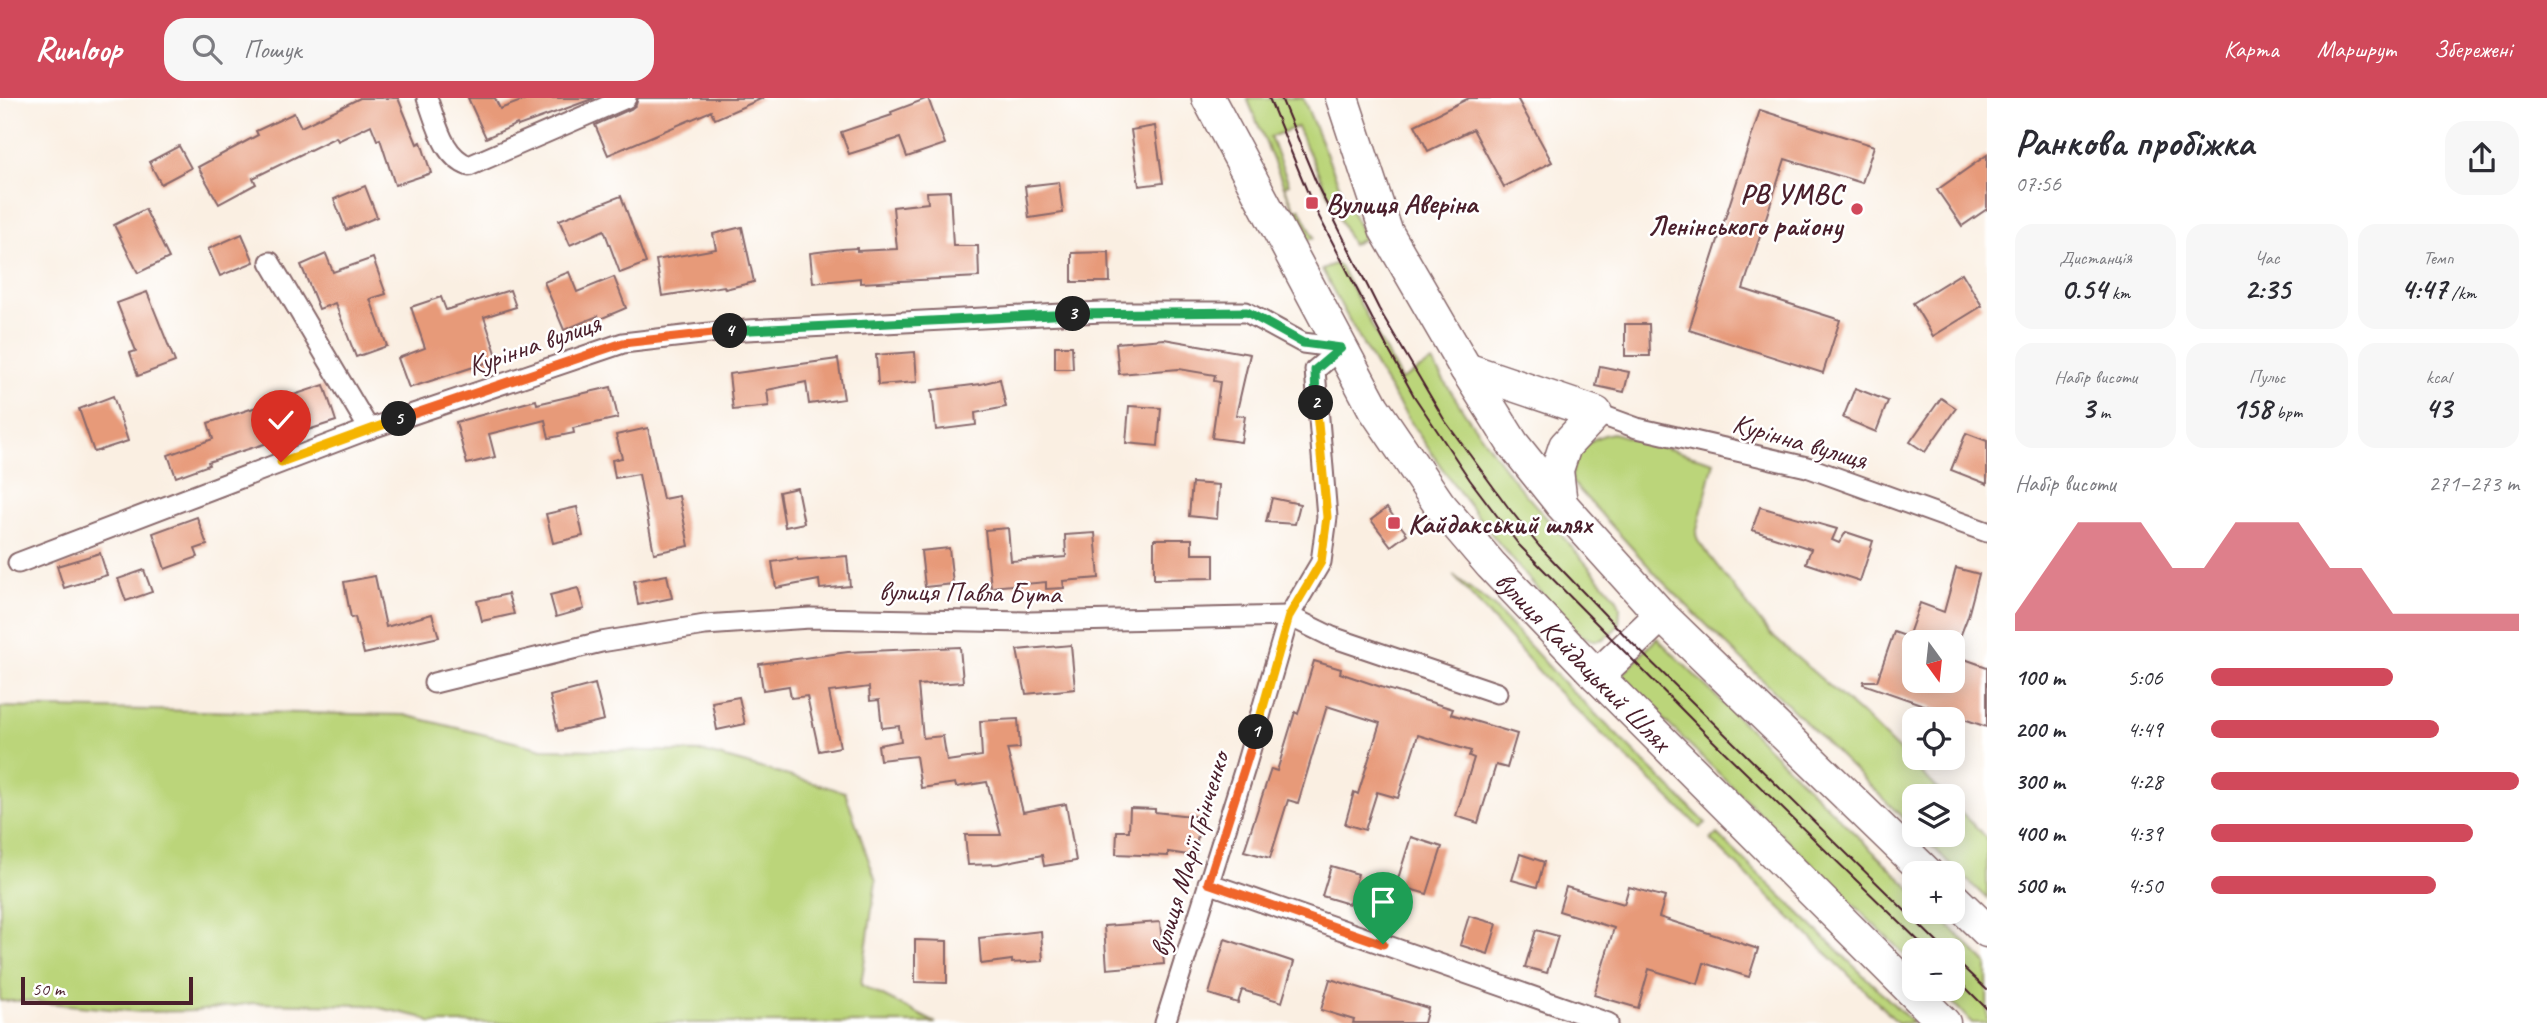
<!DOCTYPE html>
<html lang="uk">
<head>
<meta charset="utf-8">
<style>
	body { margin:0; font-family:Caveat,sans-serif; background:#f7f7f7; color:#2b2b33; height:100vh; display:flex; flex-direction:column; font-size:26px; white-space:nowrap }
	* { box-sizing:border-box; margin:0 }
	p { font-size:23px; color:#7c7c81 }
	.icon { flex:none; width:38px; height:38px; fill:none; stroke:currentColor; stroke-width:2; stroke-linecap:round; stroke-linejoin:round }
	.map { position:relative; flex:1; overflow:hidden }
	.drawer { display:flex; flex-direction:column; background:#fff; width:560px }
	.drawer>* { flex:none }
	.needle { width:46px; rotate:165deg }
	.tools { position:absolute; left:1902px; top:532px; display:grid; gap:14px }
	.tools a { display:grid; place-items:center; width:63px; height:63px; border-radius:14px; background:#fff; box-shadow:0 4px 18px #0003; font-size:35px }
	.scale { position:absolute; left:21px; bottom:18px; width:172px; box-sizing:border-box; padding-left:7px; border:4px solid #4a1f2b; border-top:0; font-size:19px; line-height:24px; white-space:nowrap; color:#4a1f2b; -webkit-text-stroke:5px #fff; paint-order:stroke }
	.pin { position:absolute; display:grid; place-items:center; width:60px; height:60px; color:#fff; margin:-72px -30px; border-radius:50% 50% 50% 0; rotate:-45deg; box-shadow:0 0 7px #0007 }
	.pin .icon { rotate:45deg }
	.km { position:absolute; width:35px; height:35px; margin:-18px; border-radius:50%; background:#222; color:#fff; font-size:19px; line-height:35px; text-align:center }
	.round { display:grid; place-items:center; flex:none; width:74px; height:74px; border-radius:21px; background:#f7f7f7 }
	.headline { display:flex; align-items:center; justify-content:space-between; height:119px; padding:0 28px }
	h1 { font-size:38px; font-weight:700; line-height:52px }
	.metrics { display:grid; grid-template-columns:repeat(3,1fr); gap:10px; height:119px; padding:7px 28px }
	.metrics div { display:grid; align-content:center; border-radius:18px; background:#f7f7f7; text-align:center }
	.metrics b { font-size:30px; font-weight:700 }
	.metrics small { font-size:19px; font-weight:400 }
	.metrics p { font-size:19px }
	.chart { height:196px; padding:14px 28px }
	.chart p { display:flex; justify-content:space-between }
	.chart svg { width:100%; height:126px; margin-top:7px; fill:#d1495b; opacity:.7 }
	ul { padding:0 28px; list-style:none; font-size:23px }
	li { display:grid; grid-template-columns:112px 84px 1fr; align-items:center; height:52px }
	li i { height:18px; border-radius:9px; background:#d1495b }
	header { display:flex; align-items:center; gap:42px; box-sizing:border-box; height:98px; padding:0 35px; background:#d1495b; color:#fff }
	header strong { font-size:33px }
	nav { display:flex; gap:38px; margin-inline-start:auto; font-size:24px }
	.search { width:490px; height:63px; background:#f7f7f7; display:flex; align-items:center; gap:18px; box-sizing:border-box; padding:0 24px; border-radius:21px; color:#7c7c81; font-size:26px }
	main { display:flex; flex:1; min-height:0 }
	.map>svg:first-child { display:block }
	.green { fill:#bbd57a; stroke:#827a52; stroke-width:2 }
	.building { fill:#e79a79 }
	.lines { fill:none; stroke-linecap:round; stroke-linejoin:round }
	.minor-casing { stroke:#88686b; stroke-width:23 }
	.trunk-casing { stroke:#88686b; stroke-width:35 }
	.minor { stroke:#fff; stroke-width:19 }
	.trunk { stroke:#fff; stroke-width:32 }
	.tram { stroke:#4a1f2b; stroke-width:2 }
	.split-1-casing { stroke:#fff; stroke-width:14 }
	.split-2-casing { stroke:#fff; stroke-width:14 }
	.split-3-casing { stroke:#fff; stroke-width:14 }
	.split-4-casing { stroke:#fff; stroke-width:14 }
	.split-5-casing { stroke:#fff; stroke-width:14 }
	.split-6-casing { stroke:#fff; stroke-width:14 }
	.split-1 { stroke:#f0652b; stroke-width:9 }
	.split-2 { stroke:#f5b400; stroke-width:9 }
	.split-3 { stroke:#22a559; stroke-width:9 }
	.split-4 { stroke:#22a559; stroke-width:9 }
	.split-5 { stroke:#f0652b; stroke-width:9 }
	.split-6 { stroke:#f5b400; stroke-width:9 }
	.poi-dot { fill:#d1495b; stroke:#fff; stroke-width:2.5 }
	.labels { text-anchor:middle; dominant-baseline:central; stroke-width:5; stroke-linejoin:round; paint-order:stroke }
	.poi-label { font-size:28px; font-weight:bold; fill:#4a1f2b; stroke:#fff; text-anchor:start }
	.street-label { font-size:28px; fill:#4a1f2b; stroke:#fff }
</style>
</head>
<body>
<header>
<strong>Runloop</strong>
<div class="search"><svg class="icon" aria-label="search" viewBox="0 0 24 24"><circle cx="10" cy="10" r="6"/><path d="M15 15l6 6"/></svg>Пошук</div>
<nav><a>Карта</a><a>Маршрут</a><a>Збережені</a></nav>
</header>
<main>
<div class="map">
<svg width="1987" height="925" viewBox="0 0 1987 925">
	<rect width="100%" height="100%" fill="#fff"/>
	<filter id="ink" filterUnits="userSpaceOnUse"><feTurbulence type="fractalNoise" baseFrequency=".0143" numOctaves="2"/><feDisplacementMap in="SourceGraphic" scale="14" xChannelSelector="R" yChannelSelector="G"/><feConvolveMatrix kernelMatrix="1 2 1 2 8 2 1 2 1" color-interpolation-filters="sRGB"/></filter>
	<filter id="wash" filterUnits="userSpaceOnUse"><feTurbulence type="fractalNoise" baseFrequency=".00686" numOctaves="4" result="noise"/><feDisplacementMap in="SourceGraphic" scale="28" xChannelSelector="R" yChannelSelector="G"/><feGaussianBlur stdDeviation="1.57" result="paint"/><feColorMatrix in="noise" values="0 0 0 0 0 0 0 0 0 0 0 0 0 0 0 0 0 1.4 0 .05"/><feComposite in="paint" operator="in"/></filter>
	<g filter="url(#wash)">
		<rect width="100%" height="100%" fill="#faefe2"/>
		<g class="green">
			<path d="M1247 0H1303L1345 101 1365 140 1352 147 1297 29 1270 39 1289 86 1284 88 1295 112 1300 111 1314 139 1307 143Z"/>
			<path d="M1334 166 1340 168 1401 282 1432 264 1466 317 1515 384 1617 501 1620 509 1619 527C1611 535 1605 544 1593 542 1573 538 1555 510 1542 496 1454 397 1382 289 1322 171Z"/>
			<path d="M1613 335 1714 364 1696 436 1698 443 1769 535 1867 621 1945 698H1914V731L1662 483 1572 384C1570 357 1587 339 1613 335Z"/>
			<path d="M1453 477 1493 508 1563 584 1706 725 1700 730 1552 588Z"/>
			<path d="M1657 540 1914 794V814H1935L1987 866V925H1972L1940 891H1953V852H1914V866L1620 579Z"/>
			<path d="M0 609 404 617 543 651 704 654 845 694 876 783 861 887 936 925H431L421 919 366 907 253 905 196 913 140 914 27 903H0Z"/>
			<path d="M1953 706 1987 740V801L1920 737H1953Z"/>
			<path d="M1717 736 1913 925H1898L1711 742Z"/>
		</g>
		<g id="blocks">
			<g class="building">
				<path d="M360 0H398L417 46 421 44 431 75 395 87 380 41 377 42 371 27 338 43 336 39 253 80 256 86 219 106 198 69 258 37 256 33 294 15 301 29Z"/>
				<path d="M468 0H495L500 11 529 0H595L518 28 517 26 486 40Z"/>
				<path d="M638 0H763L715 21 711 13 608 57 595 27 631 11 636 7Z"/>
				<path d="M928 0 945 46 907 59 900 40 849 56 841 34 892 17 891 14Z"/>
				<path d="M1469 0H1517L1552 64 1504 89 1473 31 1428 53 1415 27Z"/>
				<path d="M1760 12 1874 48 1862 85 1785 61 1743 191 1840 222 1823 275 1689 232Z"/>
				<path d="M1155 28 1163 85 1139 88 1131 32Z"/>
				<path d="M179 48 191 70 161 86 149 64Z"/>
				<path d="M1987 57V111L1962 128 1937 92Z"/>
				<path d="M1059 84 1063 115 1029 120 1025 88Z"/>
				<path d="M365 88 377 119 346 132 334 101Z"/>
				<path d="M950 93 953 148H978L979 179 860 185V180L813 185 810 155 842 151 857 150V153L897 151 893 109 928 105 927 94Z"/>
				<path d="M621 98 646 165 620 175 604 132 570 147 559 122Z"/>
				<path d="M145 111 169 160 138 175 114 127Z"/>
				<path d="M742 129 754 184 725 191 724 188 662 198 656 162 716 151 713 136Z"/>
				<path d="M242 136 254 164 220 178 208 151Z"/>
				<path d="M1109 154 1110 184H1072V155Z"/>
				<path d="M326 156 333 174 373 160 386 196 370 201 387 248 356 259 335 205 319 211 301 167Z"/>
				<path d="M569 174 577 194 614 179 626 210 600 221 598 218 564 232 544 184Z"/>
				<path d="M1962 175 1982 208 1933 238 1913 205Z"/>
				<path d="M510 192 516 209 484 219 498 261 409 290 398 260 425 250 411 209 441 199 446 212Z"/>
				<path d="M147 194 175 264 138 278 130 255 136 253 117 205Z"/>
				<path d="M1625 226H1649L1650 258H1625Z"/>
				<path d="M1164 241 1250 256 1236 317 1245 318 1241 344 1212 340 1220 284 1214 283 1215 277 1179 271 1119 276 1116 245Z"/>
				<path d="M1055 248H1072L1073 271H1055Z"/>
				<path d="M915 254 917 284 878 287 876 257Z"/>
				<path d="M838 261 844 301 809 306 806 284 767 292 769 308 733 312 729 276Z"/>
				<path d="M1600 268 1629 274 1624 294 1596 288Z"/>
				<path d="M1000 281 1006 309 975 315 976 327 936 332 932 292 981 286Z"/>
				<path d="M324 287 336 323 208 364 209 367 176 379 168 357 213 341 208 325Z"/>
				<path d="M611 289 618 320 573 330 574 335 549 340 545 322 489 336 495 359 467 366 456 324 536 302 537 306Z"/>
				<path d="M1855 290 1888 303 1876 334 1843 320Z"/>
				<path d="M113 298 128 343 94 354 79 311Z"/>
				<path d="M1941 300 1956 310 1925 354 1910 344Z"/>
				<path d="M1129 308 1161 310 1158 348 1126 345Z"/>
				<path d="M648 330 663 401 679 398 689 448 654 455 639 376 615 380 612 362 622 360 616 337Z"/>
				<path d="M1966 335 1987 343V386L1951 372Z"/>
				<path d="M1192 385 1219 387 1217 421 1189 418Z"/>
				<path d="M797 390 804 425 785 429 779 394Z"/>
				<path d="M1272 400 1300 406 1295 426 1266 424Z"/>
				<path d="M577 409 583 438 553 445 546 416Z"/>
				<path d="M1760 409 1837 431 1832 442 1839 445 1846 434 1873 443 1860 483 1806 465 1811 451 1752 432Z"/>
				<path d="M1387 410 1407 436 1391 448 1371 422Z"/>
				<path d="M197 419 207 447 195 451 198 459 165 471 153 435Z"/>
				<path d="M1008 430 1011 463 1066 459 1065 437 1095 435 1099 480 1063 483 1064 490 1046 491V484L991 489 985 432Z"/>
				<path d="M1154 441H1192V456H1214V480L1154 481Z"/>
				<path d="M949 450 953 486 925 489 921 453Z"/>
				<path d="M100 455 107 477 64 490 57 468Z"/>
				<path d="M847 458 850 488 820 491 819 482 776 490 772 464 797 460 798 462Z"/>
				<path d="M1956 470 1979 476 1968 518 1958 544H1914V583H1953V557L1987 569V629L1863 586 1864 583H1877L1894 534 1908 539 1920 505 1944 514Z"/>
				<path d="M144 472 152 494 126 503 118 481Z"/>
				<path d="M667 477 672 500 638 507 634 483Z"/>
				<path d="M375 478 386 529 432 516 439 539 364 556 355 519 351 520 344 484Z"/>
				<path d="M578 490 584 511 556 519 550 497Z"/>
				<path d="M508 496 514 516 482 523 477 503Z"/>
				<path d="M1071 547 1075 591 1026 596 1017 552Z"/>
				<path d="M960 549 963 584 918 587 923 640 943 638 947 663 982 658 980 623 1018 621 1020 650 1007 651 1023 714 1066 706 1076 763 1044 768 1042 757 998 766 968 767 965 737H1001L987 684 956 689 955 685 921 690 916 658 880 662 878 647 901 643 899 628 882 630 879 602 870 603 869 589 829 594 840 649 819 653 807 598 791 600 789 588 763 592 759 566 848 554Z"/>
				<path d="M1314 563 1341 571 1340 575 1384 590 1453 611 1451 616 1517 636 1507 670 1496 667 1478 725 1456 718 1474 660 1469 658 1471 653 1418 637 1398 700 1377 694 1365 732 1345 726 1354 694 1358 696 1380 625 1327 608 1298 705 1288 702 1270 760 1244 753 1271 671 1277 673 1295 614 1298 616Z"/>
				<path d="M595 586 604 622 558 633 550 598Z"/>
				<path d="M739 599 745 626 717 632 712 604Z"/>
				<path d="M1130 710 1155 711V714L1200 719 1195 758 1168 754V758L1116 756 1117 733H1129Z"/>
				<path d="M1411 739 1442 749 1427 796 1396 787Z"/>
				<path d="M1520 756 1544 764 1537 789 1512 782Z"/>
				<path d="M1331 768 1358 776 1349 806 1322 798Z"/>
				<path d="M1566 789 1624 806 1629 789 1665 799 1659 819 1758 851 1749 879 1704 865 1698 886 1649 871 1638 910 1594 897 1614 830 1559 813Z"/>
				<path d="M1469 818 1497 826 1488 856 1460 847Z"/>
				<path d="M1160 824 1164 866 1107 871 1104 828Z"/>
				<path d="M1536 832 1558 838 1547 875 1525 869Z"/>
				<path d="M1041 833 1043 863 1012 865V862L981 866 979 840Z"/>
				<path d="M1225 841 1294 864 1282 904 1242 892 1238 905 1209 896Z"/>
				<path d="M915 842 947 843V885L915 884Z"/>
				<path d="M1330 881 1428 910 1424 925H1353L1354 922 1321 912Z"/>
			</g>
		</g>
	</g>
	<g filter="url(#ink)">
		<use href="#blocks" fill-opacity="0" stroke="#88686b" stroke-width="2"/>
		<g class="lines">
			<defs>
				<g id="minor">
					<path d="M427 0C437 25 442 58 469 68L626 0"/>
					<path d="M270 164 369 331"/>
					<path d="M1596 315 1637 330 1807 369 1987 434"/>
					<path d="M18 465 369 331 623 245 727 233 1102 214H1246L1303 245 1341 250"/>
					<path d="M434 585 601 544 705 527 810 520 1029 524 1289 518 1332 539 1497 595"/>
					<path d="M1208 785 1608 925"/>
					<path d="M1165 925 1245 670 1289 518 1321 464 1327 419 1315 272 1341 250"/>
				</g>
				<g id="trunk">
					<path id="s1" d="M1208 0 1373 309 1439 406 1491 467 1597 578 1944 925"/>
					<path d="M1342 0 1386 133 1466 271 1513 346 1561 406 1661 517 1927 775"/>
					<path d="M1466 271 1596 315 1565 348 1557 372 1561 406"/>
					<path d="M1597 578 1661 517"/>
					<path d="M1953 800 1987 833"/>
				</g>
			</defs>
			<use href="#minor" class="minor-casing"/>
			<use href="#trunk" class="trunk-casing"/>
			<use href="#minor" class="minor"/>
			<use href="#trunk" class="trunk"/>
			<g class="tram">
				<path d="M1269 0 1312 105 1388 251 1414 298 1470 382 1519 447 1709 639 1928 852"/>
				<path d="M1281 0 1318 89 1379 211 1445 323 1508 409 1539 448 1632 545 1945 852"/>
				<path d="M1953 860 1987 892"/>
				<path d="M1953 877 1987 911"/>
			</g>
		</g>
	</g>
	<g class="lines" filter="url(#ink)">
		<defs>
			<path id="split-1" d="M1256 634 1208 785 1383 846"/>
			<path id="split-2" d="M1256 634 1289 518 1321 464 1327 419 1316 305"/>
			<path id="split-3" d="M1073 216 1247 214 1303 245 1341 250 1315 272 1316 305"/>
			<path id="split-4" d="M730 233 1073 216"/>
			<path id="split-5" d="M399 321 623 245 730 233"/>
			<path id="split-6" d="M281 364 399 321"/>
		</defs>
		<use href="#split-1" class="split-1-casing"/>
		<use href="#split-2" class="split-2-casing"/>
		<use href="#split-3" class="split-3-casing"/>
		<use href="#split-4" class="split-4-casing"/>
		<use href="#split-5" class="split-5-casing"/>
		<use href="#split-6" class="split-6-casing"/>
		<use href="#split-1" class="split-1"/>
		<use href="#split-2" class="split-2"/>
		<use href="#split-3" class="split-3"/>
		<use href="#split-4" class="split-4"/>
		<use href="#split-5" class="split-5"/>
		<use href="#split-6" class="split-6"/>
	</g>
	<g class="poi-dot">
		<rect x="1305" y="98" width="14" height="14" rx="3.5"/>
		<circle cx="1857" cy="111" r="7"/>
		<rect x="1387" y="418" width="14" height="14" rx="3.5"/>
	</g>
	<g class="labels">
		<g class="poi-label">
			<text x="1843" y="95" text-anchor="end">РВ УМВС<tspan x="1843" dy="32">Ленінського району</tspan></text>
			<text x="1326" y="105">Вулиця Аверіна</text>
			<text x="1408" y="425">Кайдакський шлях</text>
		</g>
		<g class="street-label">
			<text transform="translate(534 246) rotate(-19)">Курінна вулиця</text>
			<text transform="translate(1800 343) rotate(16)">Курінна вулиця</text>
			<text transform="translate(970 494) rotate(1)">вулиця Павла Бута</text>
			<text stroke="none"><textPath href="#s1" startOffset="681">вулиця Кайдацький Шлях</textPath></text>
			<text transform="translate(1189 756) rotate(-73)">вулиця Марії Грінченко</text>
		</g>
	</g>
</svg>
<div class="tools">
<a><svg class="needle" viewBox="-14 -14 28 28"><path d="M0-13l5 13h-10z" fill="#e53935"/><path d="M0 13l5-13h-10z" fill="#7c7c81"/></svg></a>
<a><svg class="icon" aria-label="locate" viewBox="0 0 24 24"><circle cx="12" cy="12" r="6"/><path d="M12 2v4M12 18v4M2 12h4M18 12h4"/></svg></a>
<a><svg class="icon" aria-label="layers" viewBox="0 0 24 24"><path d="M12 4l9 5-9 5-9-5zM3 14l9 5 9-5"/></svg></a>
<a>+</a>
<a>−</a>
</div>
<div class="scale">50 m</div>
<div class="pin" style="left:1383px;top:846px;background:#1e9e55"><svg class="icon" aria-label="arrive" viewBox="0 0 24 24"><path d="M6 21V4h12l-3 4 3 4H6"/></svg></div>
<div class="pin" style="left:281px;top:364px;background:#d93025"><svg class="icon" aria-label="check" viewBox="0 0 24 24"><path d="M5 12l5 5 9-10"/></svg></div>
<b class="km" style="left:1256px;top:634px">1</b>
<b class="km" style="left:1316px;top:305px">2</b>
<b class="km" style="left:1073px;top:216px">3</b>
<b class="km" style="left:730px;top:233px">4</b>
<b class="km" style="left:399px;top:321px">5</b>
</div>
<section class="drawer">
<div class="headline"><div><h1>Ранкова пробіжка</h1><p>07:56</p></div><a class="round"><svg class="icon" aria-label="share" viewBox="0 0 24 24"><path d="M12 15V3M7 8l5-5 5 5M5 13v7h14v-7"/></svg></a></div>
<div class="metrics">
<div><p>Дистанція</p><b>0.54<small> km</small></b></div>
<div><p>Час</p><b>2:35</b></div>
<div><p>Темп</p><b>4:47<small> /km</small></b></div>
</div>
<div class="metrics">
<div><p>Набір висоти</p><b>3<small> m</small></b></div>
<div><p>Пульс</p><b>158<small> bpm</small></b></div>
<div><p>kcal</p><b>43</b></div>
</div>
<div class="chart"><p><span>Набір висоти</span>271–273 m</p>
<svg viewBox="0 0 160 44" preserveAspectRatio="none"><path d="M0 44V38L10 22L20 6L30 6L40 6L50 22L60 22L70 6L80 6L90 6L100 22L110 22L120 38L130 38L140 38L150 38L160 38V44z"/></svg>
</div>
<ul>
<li><b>100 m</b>5:06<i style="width:59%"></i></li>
<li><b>200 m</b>4:49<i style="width:74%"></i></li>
<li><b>300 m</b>4:28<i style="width:100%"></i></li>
<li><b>400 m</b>4:39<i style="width:85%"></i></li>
<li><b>500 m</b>4:50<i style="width:73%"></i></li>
</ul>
</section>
</main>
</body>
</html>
